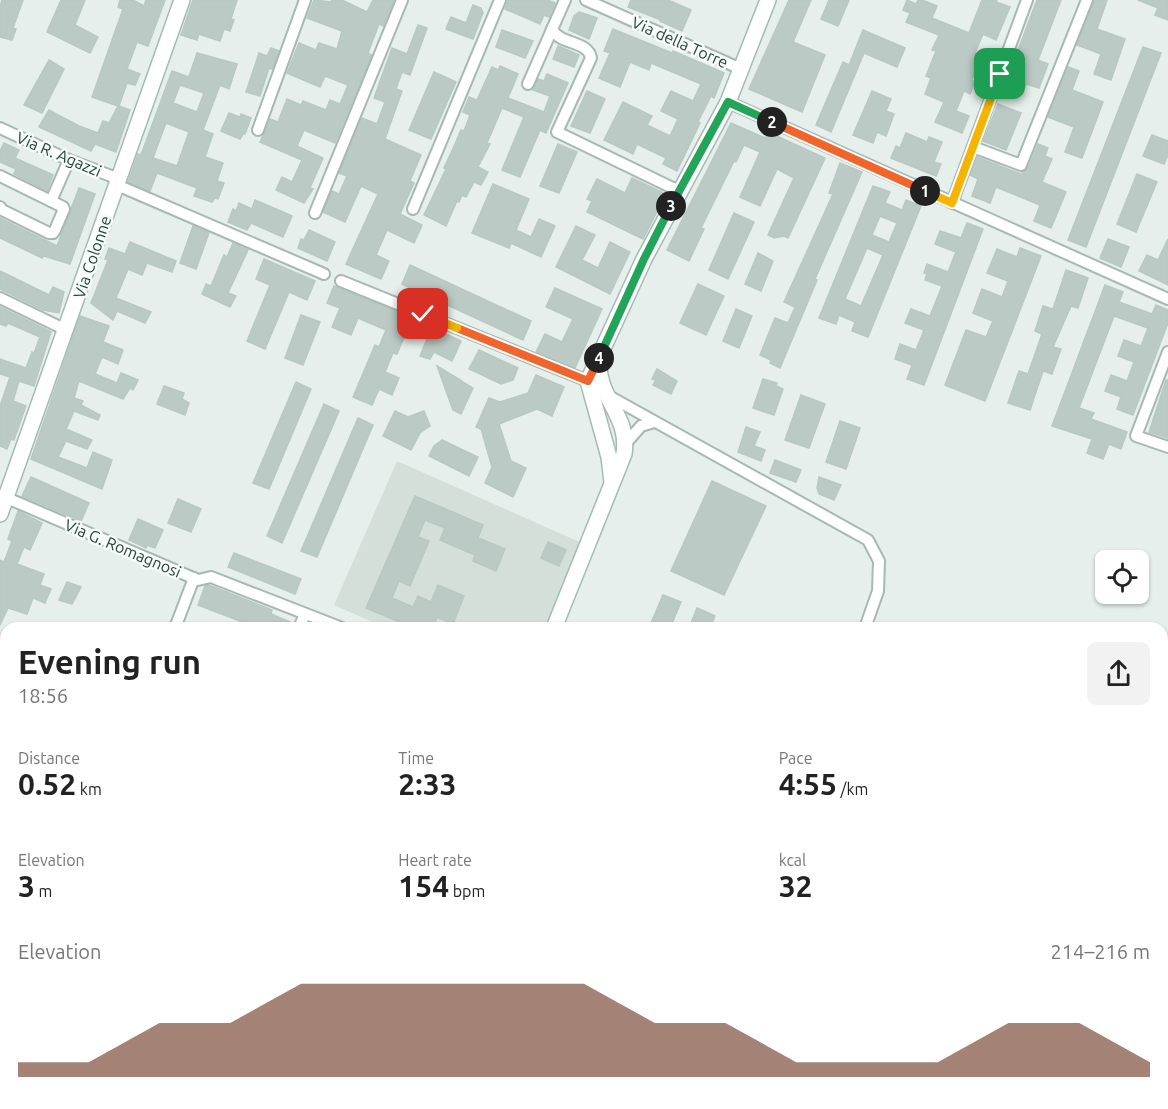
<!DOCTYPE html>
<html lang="en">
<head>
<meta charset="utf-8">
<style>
	body { margin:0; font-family:Ubuntu,sans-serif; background:#f2f2f2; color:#222; height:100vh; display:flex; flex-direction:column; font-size:22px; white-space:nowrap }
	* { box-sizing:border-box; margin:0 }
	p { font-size:20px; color:#767676 }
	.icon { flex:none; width:33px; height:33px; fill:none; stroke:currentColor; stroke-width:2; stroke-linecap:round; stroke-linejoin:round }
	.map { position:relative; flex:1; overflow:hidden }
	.sheet { position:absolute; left:0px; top:622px; width:1168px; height:488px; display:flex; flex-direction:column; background:#fff; border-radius:18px 18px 0 0; box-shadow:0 2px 4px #0004 }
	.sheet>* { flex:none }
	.fabs { position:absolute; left:1095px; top:550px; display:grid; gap:12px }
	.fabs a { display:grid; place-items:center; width:54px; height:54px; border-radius:9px; background:#fff; box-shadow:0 2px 4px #0004; font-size:30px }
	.pin { position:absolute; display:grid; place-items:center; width:51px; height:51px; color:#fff; margin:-26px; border-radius:12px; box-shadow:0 3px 9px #0006 }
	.km { position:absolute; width:30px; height:30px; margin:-15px; border-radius:50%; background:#222; color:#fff; font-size:16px; line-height:30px; text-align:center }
	.round { display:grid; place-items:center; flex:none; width:63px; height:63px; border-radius:9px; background:#f2f2f2 }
	.head { display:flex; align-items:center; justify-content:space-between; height:102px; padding:0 18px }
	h1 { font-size:33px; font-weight:700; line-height:45px }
	.metrics { display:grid; grid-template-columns:repeat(3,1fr); gap:9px; height:102px; padding:6px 18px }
	.metrics div { display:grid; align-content:center }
	.metrics b { font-size:30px; font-weight:700 }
	.metrics small { font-size:16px; font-weight:400 }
	.metrics p { font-size:16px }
	.chart { height:168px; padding:12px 18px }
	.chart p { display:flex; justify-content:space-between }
	.chart svg { width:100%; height:108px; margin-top:6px; fill:#804e3d; opacity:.7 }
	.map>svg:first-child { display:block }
	.built { fill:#d4dfda }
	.green { fill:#bfe0c8 }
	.building { fill:#bbcac4; stroke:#b8c9c2; stroke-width:1.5; fill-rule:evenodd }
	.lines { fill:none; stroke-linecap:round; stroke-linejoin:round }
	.street-casing { stroke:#a8b8b2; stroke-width:14 }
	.secondary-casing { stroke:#a4bbb3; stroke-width:18 }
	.highway-casing { stroke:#c2cac8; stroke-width:21 }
	.street { stroke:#fff; stroke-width:10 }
	.secondary { stroke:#fff; stroke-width:15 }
	.highway { stroke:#2f6f62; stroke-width:18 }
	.split-1-casing { stroke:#fff; stroke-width:12 }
	.split-2-casing { stroke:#fff; stroke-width:12 }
	.split-3-casing { stroke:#fff; stroke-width:12 }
	.split-4-casing { stroke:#fff; stroke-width:12 }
	.split-5-casing { stroke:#fff; stroke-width:12 }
	.split-6-casing { stroke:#fff; stroke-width:12 }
	.split-1 { stroke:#f5b400; stroke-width:8 }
	.split-2 { stroke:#f0652b; stroke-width:8 }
	.split-3 { stroke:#22a559; stroke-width:8 }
	.split-4 { stroke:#22a559; stroke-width:8 }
	.split-5 { stroke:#f0652b; stroke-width:8 }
	.split-6 { stroke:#f5b400; stroke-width:8 }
	.labels { text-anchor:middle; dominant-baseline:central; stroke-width:5; stroke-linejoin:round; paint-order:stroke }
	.street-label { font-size:16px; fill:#24423a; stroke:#f7fbf9 }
</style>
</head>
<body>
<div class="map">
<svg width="1168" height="1109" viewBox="0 0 1168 1109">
	<rect width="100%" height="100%" fill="#e6efeb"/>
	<path class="built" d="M397 461 582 543 544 628H386L334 605Z"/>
	<g class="green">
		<path d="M0 968 6 970V1104H118L117 1109H0V1042L2 1034 0 1033Z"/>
		<path d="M865 1104H989V1109H860Z"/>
	</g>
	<g class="building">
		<path d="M2 0H23L13 28 16 29 12 40 0 37V7Z"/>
		<path d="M61 0H85L75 25 98 37 90 53 47 32Z"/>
		<path d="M120 0H133L144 6 146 0H165L148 46 137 42 127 69 140 74 135 85 127 83 119 106 130 110 116 152 95 144 91 151 39 127 49 110 79 126 98 133 103 121 109 123 118 106 92 97 123 9 118 7Z"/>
		<path d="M193 0H237L231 19 234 20 230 31 224 29 220 41 199 34 197 40 181 35Z"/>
		<path d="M314 0 331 2 332 0H342L367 12 373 0H394L383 26 379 24 368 53 372 55 335 143 304 130 297 146 323 158 310 188 313 189 304 203 276 190 282 177 292 182 302 160 260 142 270 119 278 122 287 99 301 105 303 101 326 110 330 100 340 104 348 85 325 76 320 87 287 73 299 43 316 50 319 43 337 49 342 31 307 18Z"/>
		<path d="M508 0H548L555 3 549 17 544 15 540 24 505 9Z"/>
		<path d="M631 0H668L691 10 682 31 660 21 661 20 628 7Z"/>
		<path d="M789 0H811L793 42 825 55 802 112 749 89Z"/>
		<path d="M829 0H849L838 26 821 19Z"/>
		<path d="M907 0 916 4 918 0H922L937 6 932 18 969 33 982 0H997L996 2 1010 7 996 40 983 34 975 53 982 56 972 80 975 82 970 94 964 91 956 111 969 116 962 133 935 122 944 102 925 94 931 78 926 76 936 51 932 50 939 35 906 22 910 13 903 10Z"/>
		<path d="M1037 0H1061L1038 60 1048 64 1039 88 1026 84 1022 94 1004 87Z"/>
		<path d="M1094 0H1107L1097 29 1125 39 1111 80 1094 74 1101 54 1077 45Z"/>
		<path d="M1138 0H1168V20L1155 15 1158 8Z"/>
		<path d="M473 5 481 8 483 13 473 39 446 29 451 17 466 23Z"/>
		<path d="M579 12 597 18 589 39 569 30 574 16Z"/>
		<path d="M418 25 427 28 410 75 402 72 396 89 402 91 385 139 421 155 410 181 414 183 400 214 422 225 414 243 387 230 376 255 389 261 381 279 346 264 378 194 361 186 345 222 323 212 332 191 339 194 347 176 339 173 362 118 377 124 385 102 374 98 392 48 407 54Z"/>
		<path d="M613 29 672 53 673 51 724 73 714 98 711 96 698 122 700 123 677 171 663 164 666 158 637 144 633 154 604 140 623 102 652 116 647 125 670 136 678 119 661 111 671 91 693 101 701 84 651 63 649 70 630 62 620 87 599 78 610 53 604 51Z"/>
		<path d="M502 30 533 41 525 58 496 47Z"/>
		<path d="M863 30 905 48 897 67 864 53 831 132 816 125 843 62 849 65Z"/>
		<path d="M558 46 579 55 574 67 553 59Z"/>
		<path d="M1143 47 1161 53 1086 247 1068 240Z"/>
		<path d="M271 48 279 51 272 69 269 68 260 96 246 92 259 53 267 56Z"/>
		<path d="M197 53 237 64 229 89 220 85 203 130 213 134 205 157 223 163 217 181 224 183 218 199 215 198 212 202 194 196 197 188 157 173 150 191 128 182 138 154 141 155 172 71 189 77ZM180 85 204 93 197 112 173 103ZM166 123 189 132 177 166 153 158Z"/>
		<path d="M49 60 64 69 42 113 24 105Z"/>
		<path d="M500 66 518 74 508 98 544 112 550 96 533 90 538 79 544 81 547 74 568 83 546 133 540 130 520 177 502 170 524 117 502 108 487 143 490 144 478 167 488 172 481 185 474 182 466 197 462 195 459 202 457 201 446 226 424 215 446 169 444 168 455 144 461 130 464 131 470 115 463 112 469 97 477 100 492 67 498 70Z"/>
		<path d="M1068 67 1079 71 1072 90 1103 102 1082 158 1065 152 1074 127 1048 117Z"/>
		<path d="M434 72 456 82 431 139 409 130Z"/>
		<path d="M587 91 605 99 590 133 571 126Z"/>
		<path d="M872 91 891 99 886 111 894 114 886 136 877 132 873 143 853 135Z"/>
		<path d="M998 104 1021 113 1006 150 983 141Z"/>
		<path d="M229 113 240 117 241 114 251 118 245 134H243L240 139 221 131Z"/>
		<path d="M731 123 765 138 768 132 825 158 788 238 784 236 774 238 768 235 794 178 777 169 760 206 740 197 760 152 744 145 736 162 734 161 701 228 704 229 689 261 667 250Z"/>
		<path d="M906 133 927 142 929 137 942 142 934 162 941 164 936 176 891 158 896 146 900 148Z"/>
		<path d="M1152 135 1168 141V155L1164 164 1143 156Z"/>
		<path d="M4 143 19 150 15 158 53 175 47 191 14 174 16 169 0 162V151Z"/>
		<path d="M558 144 577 152 559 193 540 186Z"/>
		<path d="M1038 144 1048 148 1045 156 1052 159 1042 182 1066 192 1051 228 1034 221 1040 205 996 187 990 203 972 196 978 179 970 175 977 157 1021 174 1028 168Z"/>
		<path d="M840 163 862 172 815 279 817 280 780 368 770 363 771 360 760 355 775 318 788 323 795 307 784 302 833 194 829 193Z"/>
		<path d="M1137 174 1157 182 1136 232 1117 224Z"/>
		<path d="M632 178 666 194 643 239 587 212 592 201 587 199 597 179 625 193Z"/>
		<path d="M493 184 529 199 516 230 531 237 539 219 555 226 541 257 511 243 509 248 472 233Z"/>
		<path d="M873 186 890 192 885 203 902 210 906 200 921 206 868 337 852 331 855 322 839 315 836 324 819 318ZM880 216 897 223 889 242 872 235ZM867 248 883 255 861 306 845 299Z"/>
		<path d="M79 188 95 194 70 264 44 256 42 258 0 238V218L57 246Z"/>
		<path d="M255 200 292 216 283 237 251 223 247 230 228 222 233 209 236 211 239 203 252 209Z"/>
		<path d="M734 213 754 222 728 279 709 270Z"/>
		<path d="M967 223 983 229 924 385 907 379 912 365 895 359 900 344 916 350 924 330 905 323 911 309 930 316 942 286 925 280 927 274 924 273 927 264 948 272 956 252 935 244 940 231 961 238Z"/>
		<path d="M193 226 209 233 196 269 180 263Z"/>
		<path d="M576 226 595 235 582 260 598 268 610 242 630 252 610 294 556 267Z"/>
		<path d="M309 230 335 242 327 261 298 248 301 239 304 240Z"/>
		<path d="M1108 239 1129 247 1121 267 1100 258Z"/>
		<path d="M1168 239V285L1139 271 1147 255 1158 260Z"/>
		<path d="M130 242 176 261 172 272 147 263 142 275 128 269 116 298 151 312 145 323 117 311 113 320 91 303 108 260 105 259 109 248 125 254Z"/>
		<path d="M233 243 248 250 228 293 236 296 230 307 202 294 206 284 211 286 224 255 227 257Z"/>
		<path d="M1020 248 1041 256 985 401 945 385 966 330 986 337 993 321 973 313 982 289 1002 297 1008 281 987 273 997 249 1017 257Z"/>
		<path d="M758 253 773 261 761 291 745 284Z"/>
		<path d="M264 259 315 281 307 300 289 292 265 349 247 341 270 285 256 279Z"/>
		<path d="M410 265 531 321 523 340 402 284Z"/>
		<path d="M1066 270 1088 278 1078 308 1071 306 1053 347 1061 349 1052 374 1043 371 1030 410 1008 403 1019 371 1028 374 1042 334 1035 331 1043 306 1053 309Z"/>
		<path d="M0 271 49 295 53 287 64 292 59 313 43 310 0 289Z"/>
		<path d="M698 284 724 296 706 335 680 323Z"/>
		<path d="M1105 285 1123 292 1119 302 1152 314 1156 305 1168 310V323L1133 415 1117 409 1121 397 1105 391 1111 375 1127 381 1134 362 1118 356 1124 340 1141 346 1148 328 1114 316 1079 408 1094 413 1091 419 1127 432 1121 449 1109 444 1103 459 1087 453 1092 439 1052 426Z"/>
		<path d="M334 286 412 318 397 354 393 353 385 372 399 378 392 395 379 389 372 405 353 397 375 345 379 347 386 330 358 318 351 335 332 327 340 308 327 303Z"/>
		<path d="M555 288 602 309 575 368 536 352 545 334 562 342 573 319 546 307Z"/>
		<path d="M0 307 51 332 34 386 19 381 13 401 26 406 14 440 11 439 7 449 0 446V406L10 377 0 374V359L26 368 32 352 34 353 40 337 8 323 6 326 0 324Z"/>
		<path d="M736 309 752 316 739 348 723 341Z"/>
		<path d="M301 315 320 322 303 365 285 358Z"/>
		<path d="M80 316 109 326 103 342 123 350 118 364 102 357 95 374 117 383 121 373 138 380 133 390 130 388 123 399 79 381 74 398 83 401 81 405 100 415 98 420 74 411 66 429 92 440 87 449 66 441 58 457 87 468 93 452 112 460 102 489 31 459Z"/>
		<path d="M432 327 461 341 452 361 434 352 430 359 420 356Z"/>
		<path d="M479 350 518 368 513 380 501 384 469 369Z"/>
		<path d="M437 366 462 381 463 384V382L473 388 461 414 453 410Z"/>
		<path d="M657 369 677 381 671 394 653 385 656 380 652 379Z"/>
		<path d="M536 375 564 387 552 416 537 409 499 424 511 461 526 468 513 497 485 483 492 467 481 429 476 427 489 398 500 402 528 393Z"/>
		<path d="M763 379 777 383 776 386 783 389 774 415 753 408Z"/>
		<path d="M1166 380H1168V438L1149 432Z"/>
		<path d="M296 382 311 389 269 489 253 483Z"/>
		<path d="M164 386 184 393 182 399 189 403 185 415 157 404Z"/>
		<path d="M801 395 825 404 809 448 785 440Z"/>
		<path d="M324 404 339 411 282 543 267 536Z"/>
		<path d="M395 411 408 417 424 411 430 426 420 433 411 450 383 436Z"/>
		<path d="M358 418 373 425 317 557 301 551Z"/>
		<path d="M840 421 860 428 846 469 826 462Z"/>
		<path d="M746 427 760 432 754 446 765 450 761 461 738 452Z"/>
		<path d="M442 440 478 457 469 476 429 456 434 446Z"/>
		<path d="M775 460 801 470 796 482 770 473Z"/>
		<path d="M31 477 89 503 81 521 22 496Z"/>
		<path d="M819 477 841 485 834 500 819 494 817 488Z"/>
		<path d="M712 481 766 506 724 595 671 571Z"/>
		<path d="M415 496 483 525 478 538 505 549 496 571 473 561 475 555 440 540 445 528 425 520 418 537 429 541 410 586 399 581 392 598 413 607 418 596 431 602 438 585 464 596 453 624 437 617 433 628H414L366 608Z"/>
		<path d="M178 499 201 509 191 532 168 523Z"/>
		<path d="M18 511 42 523 30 550 24 547 17 564 44 574 40 585 51 589 45 603 33 598 27 614 8 608 0 625V560L4 562 12 541 8 539Z"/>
		<path d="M138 519 163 530 155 548 147 545 146 548 129 540Z"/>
		<path d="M548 542 566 550 559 566 541 558Z"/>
		<path d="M234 553 301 579 295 594 228 567Z"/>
		<path d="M67 582 81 587 72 604 59 600Z"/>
		<path d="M209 585 272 610 271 614 290 622 288 628H243L245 623 198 605 205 586Z"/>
		<path d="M663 595 681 602 670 628H649Z"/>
		<path d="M697 608 715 616 710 628H689Z"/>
	</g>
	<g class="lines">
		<defs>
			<g id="street">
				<path d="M586 0 741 69"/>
				<path d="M552 29C559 45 588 40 591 58L557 132 679 191"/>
				<path d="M528 84 565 0"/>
				<path d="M728 102 1168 299"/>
				<path d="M0 128 69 160 119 179"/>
				<path d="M258 130 305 0"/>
				<path d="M973 147 1021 165 1087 0"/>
				<path d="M0 176 63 207 64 209 55 230 53 233H49L2 210 0 207"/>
				<path d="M117 185 324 274"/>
				<path d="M51 201 69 160"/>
				<path d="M952 203 1027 0"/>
				<path d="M413 209 500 0"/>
				<path d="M315 213 402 0"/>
				<path d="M341 281 588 381"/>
				<path d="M0 298 66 330"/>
				<path d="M1168 352 1136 436 1168 447"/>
				<path d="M609 396 868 540 879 561 878 591 865 628"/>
				<path d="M626 443 641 426 654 422"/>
				<path d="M0 495 198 580 211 577 342 628"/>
				<path d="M175 628 194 578"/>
				<path d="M299 628 305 614"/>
				<path d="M0 700 6 701"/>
				<path d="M1162 868 1168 866"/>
			</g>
			<g id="secondary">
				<path d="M612 482 609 457 588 381 644 259 728 102 768 0"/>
				<path d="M0 514 182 0"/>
				<path d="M554 628 624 454C630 414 597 399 599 361"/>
				<path d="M0 865 6 867"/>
			</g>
			<g id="highway">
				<path d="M1162 919 1168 917"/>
				<path d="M799 1109 804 1104"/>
				<path d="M819 1109 824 1104"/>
			</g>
		</defs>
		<use href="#street" class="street-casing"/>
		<use href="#secondary" class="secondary-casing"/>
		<use href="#highway" class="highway-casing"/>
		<use href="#street" class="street"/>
		<use href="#secondary" class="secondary"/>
		<use href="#highway" class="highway"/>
	</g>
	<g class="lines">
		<defs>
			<path id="split-1" d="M925 191 952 203 1000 74"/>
			<path id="split-2" d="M772 122 925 191"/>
			<path id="split-3" d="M671 206 728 102 772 122"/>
			<path id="split-4" d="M599 358 644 259 671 206"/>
			<path id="split-5" d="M457 328 588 381 599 358"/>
			<path id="split-6" d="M423 314 457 328"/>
		</defs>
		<use href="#split-1" class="split-1-casing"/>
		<use href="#split-2" class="split-2-casing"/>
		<use href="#split-3" class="split-3-casing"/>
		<use href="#split-4" class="split-4-casing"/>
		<use href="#split-5" class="split-5-casing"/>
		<use href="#split-6" class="split-6-casing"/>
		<use href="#split-1" class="split-1"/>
		<use href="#split-2" class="split-2"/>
		<use href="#split-3" class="split-3"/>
		<use href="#split-4" class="split-4"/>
		<use href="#split-5" class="split-5"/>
		<use href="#split-6" class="split-6"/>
	</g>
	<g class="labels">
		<g class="street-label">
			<text transform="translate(680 42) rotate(24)">Via della Torre</text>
			<text transform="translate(59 154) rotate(23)">Via R. Agazzi</text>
			<text transform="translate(92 257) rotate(-71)">Via Colonne</text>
			<text transform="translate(123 548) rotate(23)">Via G. Romagnosi</text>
		</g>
	</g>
</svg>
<div class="fabs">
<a><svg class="icon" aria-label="locate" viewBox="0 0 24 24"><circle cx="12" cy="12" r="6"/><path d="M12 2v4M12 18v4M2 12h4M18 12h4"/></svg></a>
</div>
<div class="pin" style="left:1000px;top:74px;background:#1e9e55"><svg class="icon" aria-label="arrive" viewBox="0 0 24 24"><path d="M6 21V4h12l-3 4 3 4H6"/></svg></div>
<div class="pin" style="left:423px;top:314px;background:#d93025"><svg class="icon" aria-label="check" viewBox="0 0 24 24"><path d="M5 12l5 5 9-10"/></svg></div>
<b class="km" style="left:925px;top:191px">1</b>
<b class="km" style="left:772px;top:122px">2</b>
<b class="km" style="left:671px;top:206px">3</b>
<b class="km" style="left:599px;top:358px">4</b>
<section class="sheet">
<div class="head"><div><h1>Evening run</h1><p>18:56</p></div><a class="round"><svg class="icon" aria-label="share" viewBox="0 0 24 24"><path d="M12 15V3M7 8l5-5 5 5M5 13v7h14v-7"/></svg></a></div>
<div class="metrics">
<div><p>Distance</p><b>0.52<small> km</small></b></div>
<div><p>Time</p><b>2:33</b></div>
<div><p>Pace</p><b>4:55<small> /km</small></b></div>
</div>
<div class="metrics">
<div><p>Elevation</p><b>3<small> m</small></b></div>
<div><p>Heart rate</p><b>154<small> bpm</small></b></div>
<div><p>kcal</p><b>32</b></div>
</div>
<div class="chart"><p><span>Elevation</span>214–216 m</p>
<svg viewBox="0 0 160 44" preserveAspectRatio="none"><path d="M0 44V38L10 38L20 22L30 22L40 6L50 6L60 6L70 6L80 6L90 22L100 22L110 38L120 38L130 38L140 22L150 22L160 38V44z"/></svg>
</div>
</section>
</div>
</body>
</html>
